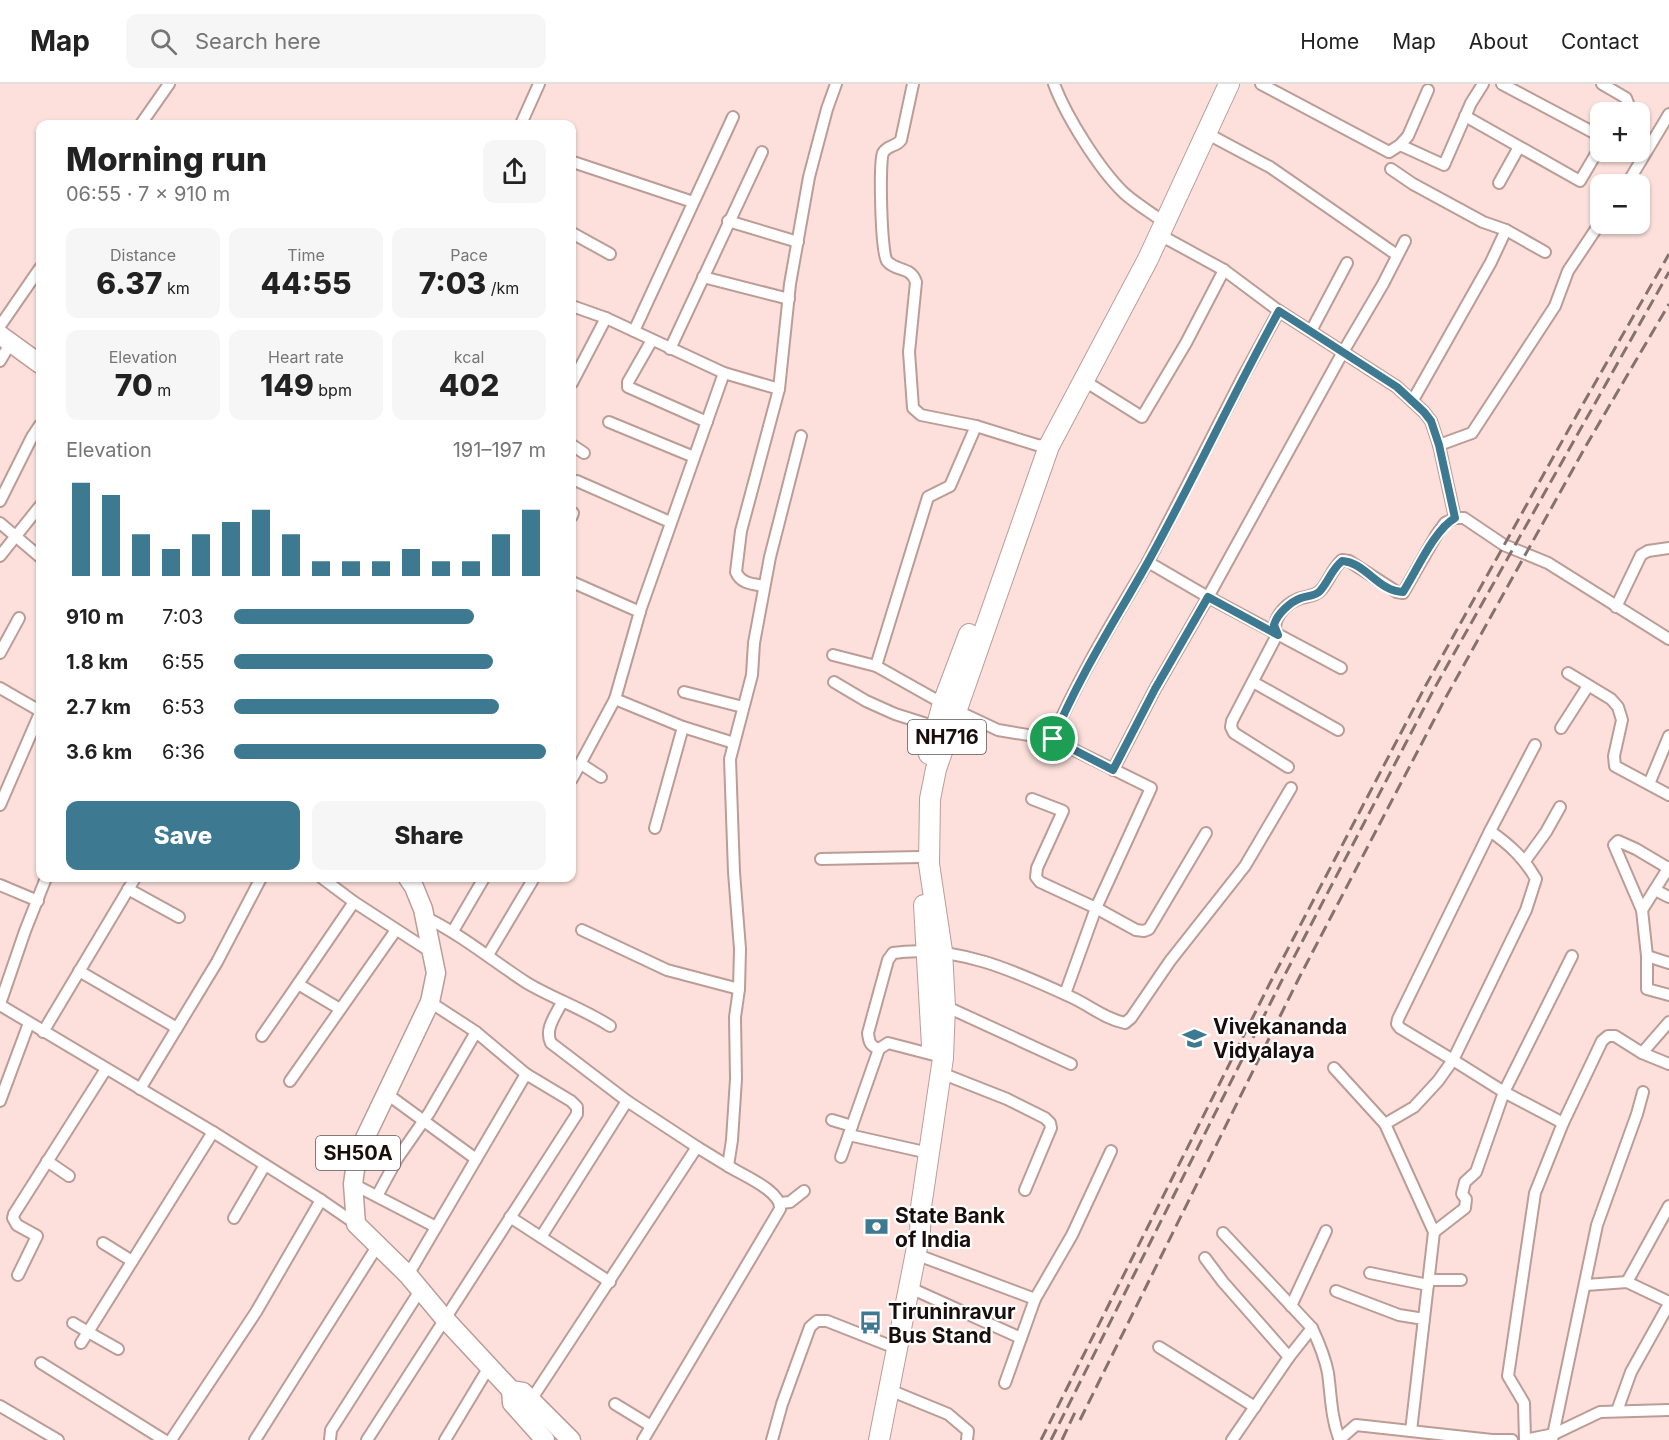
<!DOCTYPE html>
<html lang="en">
<head>
<meta charset="utf-8">
<style>
	body { margin:0; font-family:Inter,sans-serif; background:#f6f6f6; color:#222; height:100vh; display:flex; flex-direction:column; font-size:22px; white-space:nowrap }
	* { box-sizing:border-box; margin:0 }
	p { font-size:20px; color:#767676 }
	.icon { flex:none; width:33px; height:33px; fill:none; stroke:currentColor; stroke-width:2; stroke-linecap:round; stroke-linejoin:round }
	.map { position:relative; flex:1; overflow:hidden }
	.side { position:absolute; left:36px; top:36px; width:540px; height:762px; display:flex; flex-direction:column; background:#fff; border-radius:12px; box-shadow:0 2px 4px #0004 }
	.side>* { flex:none }
	.tools { position:absolute; left:1590px; top:18px; display:grid; gap:12px }
	.tools a { display:grid; place-items:center; width:60px; height:60px; border-radius:12px; background:#fff; box-shadow:0 2px 4px #0004; font-size:30px }
	.pin { position:absolute; display:grid; place-items:center; width:51px; height:51px; color:#fff; margin:-26px; border:3px solid #fff; border-radius:50%; box-shadow:0 2px 6px #0007 }
	.round { display:grid; place-items:center; flex:none; width:63px; height:63px; border-radius:12px; background:#f6f6f6 }
	.head { display:flex; align-items:center; justify-content:space-between; height:102px; padding:0 30px }
	h1 { font-size:33px; font-weight:800; line-height:45px }
	.stats { display:grid; grid-template-columns:repeat(3,1fr); gap:9px; height:102px; padding:6px 30px }
	.stats div { display:grid; align-content:center; border-radius:12px; background:#f6f6f6; text-align:center }
	.stats b { font-size:30px; font-weight:800 }
	.stats small { font-size:16px; font-weight:400 }
	.stats p { font-size:16px }
	.chart { height:168px; padding:12px 30px }
	.chart p { display:flex; justify-content:space-between }
	.chart svg { width:100%; height:108px; margin-top:6px; stroke:#3d7991; stroke-width:6 }
	.button { display:flex; gap:12px; margin-top:auto; padding:12px 30px }
	.button a { flex:1; height:69px; border-radius:12px; background:#3d7991; color:#fff; font-size:24px; font-weight:800; line-height:69px; text-align:center }
	.button a+a { background:#f6f6f6; color:#222 }
	ul { padding:0 30px; list-style:none; font-size:20px }
	li { display:grid; grid-template-columns:96px 72px 1fr; align-items:center; height:45px }
	li i { height:15px; border-radius:8px; background:#3d7991 }
	header { display:flex; align-items:center; gap:36px; box-sizing:border-box; height:84px; padding:0 30px; background:#fff; border-bottom:2px solid #e0e0e0 }
	header strong { font-size:28px }
	nav { display:flex; gap:33px; margin-inline-start:auto; font-size:21px }
	.search { width:420px; height:54px; background:#f6f6f6; display:flex; align-items:center; gap:15px; box-sizing:border-box; padding:0 21px; border-radius:12px; color:#767676; font-size:22px }
	.map>svg:first-child { display:block }
	.lines { fill:none; stroke-linecap:round; stroke-linejoin:round }
	.street-casing { stroke:#bc9c96; stroke-width:14 }
	.primary-casing { stroke:#bc9c96; stroke-width:21 }
	.highway-casing { stroke:#bc9c96; stroke-width:22 }
	.street { stroke:#fff; stroke-width:10 }
	.primary { stroke:#fff; stroke-width:18 }
	.highway { stroke:#fff; stroke-width:20 }
	.rail { stroke:#85716e; stroke-width:3; stroke-dasharray:12 6; stroke-linecap:butt }
	.route-casing { stroke:#fff; stroke-width:12 }
	.route { stroke:#3d7991; stroke-width:8 }
	.labels { text-anchor:middle; dominant-baseline:central; stroke-width:4.5; stroke-linejoin:round; paint-order:stroke }
	.shield { fill:#fff; stroke:#5e5655; stroke-width:1.5 }
	.shield-label { font-size:20px; font-weight:bold; fill:#190e0c }
	.poi-label { font-size:21px; font-weight:bold; fill:#190e0c; stroke:#fff; text-anchor:start }
</style>
</head>
<body>
<header>
<strong>Map</strong>
<div class="search"><svg class="icon" aria-label="search" viewBox="0 0 24 24"><circle cx="10" cy="10" r="6"/><path d="M15 15l6 6"/></svg>Search here</div>
<nav><a>Home</a><a>Map</a><a>About</a><a>Contact</a></nav>
</header>
<div class="map">
<svg width="1669" height="1356" viewBox="0 0 1669 1356">
	<rect width="100%" height="100%" fill="#fde0db"/>
	<g class="lines">
		<defs>
			<g id="street">
				<path d="M913 0 901 56C896 63 887 61 883 69 879 78 881 171 887 177 896 188 911 182 916 198L909 268 913 324 921 331 976 342"/>
				<path d="M1054 0C1066 32 1099 85 1124 109 1136 120 1152 129 1165 139"/>
				<path d="M1261 0 1389 68 1400 61 1408 52 1428 6"/>
				<path d="M1502 0 1600 52"/>
				<path d="M1602 0 1626 14 1628 19 1622 28"/>
				<path d="M1465 32 1580 97 1600 63"/>
				<path d="M141 40 169 0"/>
				<path d="M521 40 539 0"/>
				<path d="M1206 49 1270 83 1397 171"/>
				<path d="M1400 61 1444 81 1471 19 1483 0"/>
				<path d="M573 78 693 118"/>
				<path d="M1391 85 1413 100 1483 138 1506 146 1545 168"/>
				<path d="M1499 99 1519 63"/>
				<path d="M1627 100 1669 30"/>
				<path d="M728 137 798 158"/>
				<path d="M572 149 610 170"/>
				<path d="M703 193 789 215"/>
				<path d="M572 222 606 234 724 289 779 305"/>
				<path d="M1279 227 1397 303 1424 328 1431 337 1439 361 1455 434"/>
				<path d="M0 242 40 184"/>
				<path d="M634 247 733 33"/>
				<path d="M1311 247 1347 179"/>
				<path d="M652 256 628 298V303L707 338"/>
				<path d="M670 265 762 68"/>
				<path d="M0 277 11 258"/>
				<path d="M1083 296 1142 333 1186 259 1224 186"/>
				<path d="M572 299 606 234"/>
				<path d="M1413 316 1491 178 1506 146"/>
				<path d="M609 338 694 373"/>
				<path d="M572 361 584 369"/>
				<path d="M1439 361 1472 349 1555 222 1568 187 1600 139"/>
				<path d="M1049 362 1037 361 976 342 950 402 928 413 876 582 949 623 998 646 1052 655 1151 704 1096 824 1065 910"/>
				<path d="M577 397 670 438"/>
				<path d="M0 417 32 353 40 341"/>
				<path d="M572 432 573 429"/>
				<path d="M0 439 40 473"/>
				<path d="M0 472 40 422"/>
				<path d="M1148 478 1243 293 1279 227 1224 186 1160 151"/>
				<path d="M572 498 640 528"/>
				<path d="M764 502C753 500 741 500 736 488L741 447 779 305 790 200 809 93 827 25 836 0"/>
				<path d="M1616 523 1641 471 1648 467 1669 464"/>
				<path d="M0 569 19 534"/>
				<path d="M833 571 876 582"/>
				<path d="M1341 584 1208 513 1343 268 1383 200 1405 157"/>
				<path d="M1568 589 1611 615 1618 623 1622 636 1614 672 1615 682 1669 711"/>
				<path d="M834 598 866 617 895 630 936 643"/>
				<path d="M1253 598 1338 646"/>
				<path d="M0 604 40 627"/>
				<path d="M684 608 743 623"/>
				<path d="M615 615 683 643 734 659"/>
				<path d="M1561 644 1588 602"/>
				<path d="M1052 655C1079 592 1114 536 1148 478L1208 513 1155 605 1113 686"/>
				<path d="M581 680 601 693"/>
				<path d="M1288 683 1234 649 1231 643 1232 637 1277 551C1270 537 1284 521 1298 515 1305 512 1314 513 1320 507 1329 498 1331 486 1342 476L1349 477 1397 508 1403 509 1437 450 1445 439 1455 434H1464L1504 461 1548 479 1669 555"/>
				<path d="M572 695 615 615 641 524 724 289"/>
				<path d="M1649 700 1669 652"/>
				<path d="M1032 715 1063 727 1037 784 1036 793 1040 798 1096 824 1136 846 1144 847 1149 845 1206 749"/>
				<path d="M0 721 40 629"/>
				<path d="M655 744 683 643"/>
				<path d="M1490 747C1510 761 1524 774 1536 795L1526 826 1453 976 1400 944 1397 940 1398 935Z"/>
				<path d="M1490 747 1535 661"/>
				<path d="M821 775 920 773"/>
				<path d="M1525 777 1546 748 1560 723"/>
				<path d="M1668 784 1636 765 1618 757 1614 761 1642 826 1647 872V905L1669 911"/>
				<path d="M0 801 38 817"/>
				<path d="M128 805 179 833"/>
				<path d="M1655 806 1669 813"/>
				<path d="M354 818 431 868"/>
				<path d="M1642 826 1669 783"/>
				<path d="M425 833C462 851 493 877 527 899 554 915 584 925 610 942"/>
				<path d="M582 846 667 886 739 905"/>
				<path d="M453 847 484 794"/>
				<path d="M488 871 534 794"/>
				<path d="M1647 872 1669 879"/>
				<path d="M79 887 177 944"/>
				<path d="M298 900 354 818 322 794"/>
				<path d="M562 918C556 931 544 945 551 959L627 1017 697 1063"/>
				<path d="M0 920 25 847 46 794"/>
				<path d="M0 921 213 1048 321 1116"/>
				<path d="M945 922 1071 980"/>
				<path d="M43 948 135 794"/>
				<path d="M262 952 298 900 340 925"/>
				<path d="M879 965C870 962 869 958 868 949L888 876 893 869C956 860 1015 887 1071 913 1089 921 1105 935 1125 939L1131 934 1170 877 1245 782 1291 704"/>
				<path d="M1642 969 1669 938"/>
				<path d="M1334 984 1385 1040 1434 1148 1411 1347"/>
				<path d="M941 989 1007 1015 1045 1034 1050 1039 1051 1044 1025 1106"/>
				<path d="M290 997 396 846"/>
				<path d="M140 1005 217 878 261 794"/>
				<path d="M387 1010 476 1075"/>
				<path d="M0 1017 29 939"/>
				<path d="M832 1036 852 1042"/>
				<path d="M1563 1039 1504 1008 1572 872"/>
				<path d="M1385 1040 1414 1023 1438 997 1453 976 1504 1008 1476 1088 1465 1098 1462 1110 1466 1115 1465 1124 1434 1148"/>
				<path d="M849 1051 920 1067"/>
				<path d="M841 1073 879 965 888 959 938 972"/>
				<path d="M47 1077 69 1092"/>
				<path d="M353 1100 436 1143"/>
				<path d="M377 1112 397 1075 429 1029 476 948"/>
				<path d="M781 1119 790 1118 804 1107"/>
				<path d="M510 1133 610 1198"/>
				<path d="M234 1134 265 1081"/>
				<path d="M1223 1149 1312 1244C1319 1259 1325 1273 1328 1289 1331 1311 1331 1333 1339 1354"/>
				<path d="M541 1153 627 1017"/>
				<path d="M103 1159 132 1177"/>
				<path d="M915 1170 1035 1215 1072 1151 1111 1067"/>
				<path d="M1205 1174 1223 1198 1289 1273"/>
				<path d="M1370 1189 1428 1201"/>
				<path d="M18 1191 37 1152 17 1141 13 1134 14 1130 106 985"/>
				<path d="M408 1191 526 990 476 948 430 918"/>
				<path d="M1429 1196H1461"/>
				<path d="M1627 1198 1669 1122"/>
				<path d="M1586 1201 1627 1198 1669 1218"/>
				<path d="M908 1203 1021 1254"/>
				<path d="M1336 1207 1399 1231 1424 1235"/>
				<path d="M1291 1222 1326 1147"/>
				<path d="M73 1239 88 1248 81 1259"/>
				<path d="M1159 1263 1255 1323"/>
				<path d="M118 1265 88 1248 213 1048"/>
				<path d="M41 1279 164 1356"/>
				<path d="M1005 1299 1035 1215"/>
				<path d="M887 1305 948 1330 968 1347 967 1356"/>
				<path d="M531 1316 697 1063 728 1082 732 1056 736 995 735 933 739 905 740 865 734 788 730 675 752 591 754 559 770 473 801 352"/>
				<path d="M615 1320 651 1342"/>
				<path d="M0 1322 58 1356"/>
				<path d="M1617 1327 1631 1288 1669 1220"/>
				<path d="M171 1356 256 1228 321 1116 356 1140"/>
				<path d="M255 1356 378 1161"/>
				<path d="M330 1356 331 1346 421 1205"/>
				<path d="M367 1356 577 1030V1023L571 1017 526 990"/>
				<path d="M445 1356 489 1283"/>
				<path d="M643 1356 780 1125C782 1107 742 1091 728 1082"/>
				<path d="M772 1356 782 1320 810 1243 817 1237H827L888 1261"/>
				<path d="M1232 1356 1289 1273 1312 1244"/>
				<path d="M1339 1356 1356 1341 1492 1356H1512"/>
				<path d="M1525 1356 1524 1319 1508 1292 1535 1109 1563 1039 1602 957 1608 952H1615L1642 969 1669 980"/>
				<path d="M1525 1356 1554 1350 1600 1328 1669 1326"/>
				<path d="M1552 1356 1597 1141 1637 1030 1643 1008"/>
			</g>
			<g id="primary">
				<path d="M0 251 40 280"/>
				<path d="M408 794 414 803 423 825 436 889 430 918 357 1071 353 1100 356 1140 408 1191 444 1234 511 1306 523 1308 571 1356"/>
				<path d="M511 1306 512 1319 545 1356"/>
			</g>
			<g id="highway">
				<path d="M929 670 943 619 969 550"/>
				<path d="M924 821 932 962"/>
				<path d="M879 1356 920 1148 921 1123 943 974 945 922 942 867 929 780 930 715 936 685 1049 362 1148 175 1229 0"/>
			</g>
		</defs>
		<use href="#street" class="street-casing"/>
		<use href="#primary" class="primary-casing"/>
		<use href="#highway" class="highway-casing"/>
		<use href="#street" class="street"/>
		<use href="#primary" class="primary"/>
		<use href="#highway" class="highway"/>
		<g class="rail">
			<path d="M1080 1336 1299 894 1446 613 1587 360 1669 220"/>
			<path d="M1041 1356 1269 901 1426 601 1579 327 1669 170"/>
			<path d="M1051 1356 1280 900 1434 605 1669 188"/>
			<path d="M1062 1356 1077 1324"/>
		</g>
	</g>
	<g class="lines">
		<defs>
			<path id="route" d="M1279 227 1397 303 1424 328 1431 337 1439 361 1455 434C1434 446 1417 486 1403 508 1379 508 1365 478 1342 477 1331 486 1328 499 1319 508 1314 512 1307 512 1301 514 1290 518 1277 530 1274 541L1278 551 1208 513 1155 605 1113 686 1053 655C1079 592 1115 537 1148 478 1194 395 1233 310 1279 227Z"/>
		</defs>
		<use href="#route" class="route-casing"/>
		<use href="#route" class="route"/>
	</g>
	<defs>
		<symbol id="school-bare" viewBox="-9 -9 18 18"><path d="M0-5L7-2L0 1L-7-2ZM-4 1L0 2.5L4 1V4Q0 6-4 4Z" fill="#3d7991" stroke="#fff" stroke-width="2.5" paint-order="stroke"/></symbol>
		<symbol id="bank-bare" viewBox="-9 -9 18 18"><path d="M-6-4H6V4H-6ZM0-2.3a2.3 2.3 0 1 0 0 4.6a2.3 2.3 0 1 0 0-4.6Z" fill="#3d7991" stroke="#fff" stroke-width="2.5" paint-order="stroke"/></symbol>
		<symbol id="bus-bare" viewBox="-9 -9 18 18"><path d="M-5-6H5V4H4V6H2V4H-2V6H-4V4H-5ZM-3.5-4V0h7V-4ZM-3.5 1.2v1.5H-2V1.2ZM2 1.2v1.5H3.5V1.2Z" fill="#3d7991" stroke="#fff" stroke-width="2.5" paint-order="stroke"/></symbol>
	</defs>
	<g fill-rule="evenodd">
		<use href="#school-bare" x="1178" y="938" width="33" height="33"/>
		<use href="#bank-bare" x="860" y="1126" width="33" height="33"/>
		<use href="#bus-bare" x="854" y="1222" width="33" height="33"/>
	</g>
	<g class="labels">
		<g class="shield">
			<rect x="908" y="636" width="78" height="34" rx="4.5"/>
			<rect x="316" y="1052" width="84" height="34" rx="4.5"/>
		</g>
		<g class="shield-label">
			<text x="947" y="653">NH716</text>
			<text x="358" y="1069">SH50A</text>
		</g>
		<g class="poi-label">
			<text x="1213" y="942">Vivekananda<tspan x="1213" dy="24">Vidyalaya</tspan></text>
			<text x="895" y="1131">State Bank<tspan x="895" dy="24">of India</tspan></text>
			<text x="888" y="1227">Tiruninravur<tspan x="888" dy="24">Bus Stand</tspan></text>
		</g>
	</g>
</svg>
<div class="tools">
<a>+</a>
<a>−</a>
</div>
<div class="pin" style="left:1053px;top:655px;background:#1e9e55"><svg class="icon" aria-label="arrive" viewBox="0 0 24 24"><path d="M6 21V4h12l-3 4 3 4H6"/></svg></div>
<section class="side">
<div class="head"><div><h1>Morning run</h1><p>06:55 · 7 × 910 m</p></div><a class="round"><svg class="icon" aria-label="share" viewBox="0 0 24 24"><path d="M12 15V3M7 8l5-5 5 5M5 13v7h14v-7"/></svg></a></div>
<div class="stats">
<div><p>Distance</p><b>6.37<small> km</small></b></div>
<div><p>Time</p><b>44:55</b></div>
<div><p>Pace</p><b>7:03<small> /km</small></b></div>
</div>
<div class="stats">
<div><p>Elevation</p><b>70<small> m</small></b></div>
<div><p>Heart rate</p><b>149<small> bpm</small></b></div>
<div><p>kcal</p><b>402</b></div>
</div>
<div class="chart"><p><span>Elevation</span>191–197 m</p>
<svg viewBox="0 0 160 44" preserveAspectRatio="none"><path d="M5 44V6M15 44V11M25 44V27M35 44V33M45 44V27M55 44V22M65 44V17M75 44V27M85 44V38M95 44V38M105 44V38M115 44V33M125 44V38M135 44V38M145 44V27M155 44V17"/></svg>
</div>
<ul>
<li><b>910 m</b>7:03<i style="width:77%"></i></li>
<li><b>1.8 km</b>6:55<i style="width:83%"></i></li>
<li><b>2.7 km</b>6:53<i style="width:85%"></i></li>
<li><b>3.6 km</b>6:36<i style="width:100%"></i></li>
</ul>
<div class="button"><a>Save</a><a>Share</a></div>
</section>
</div>
</body>
</html>
